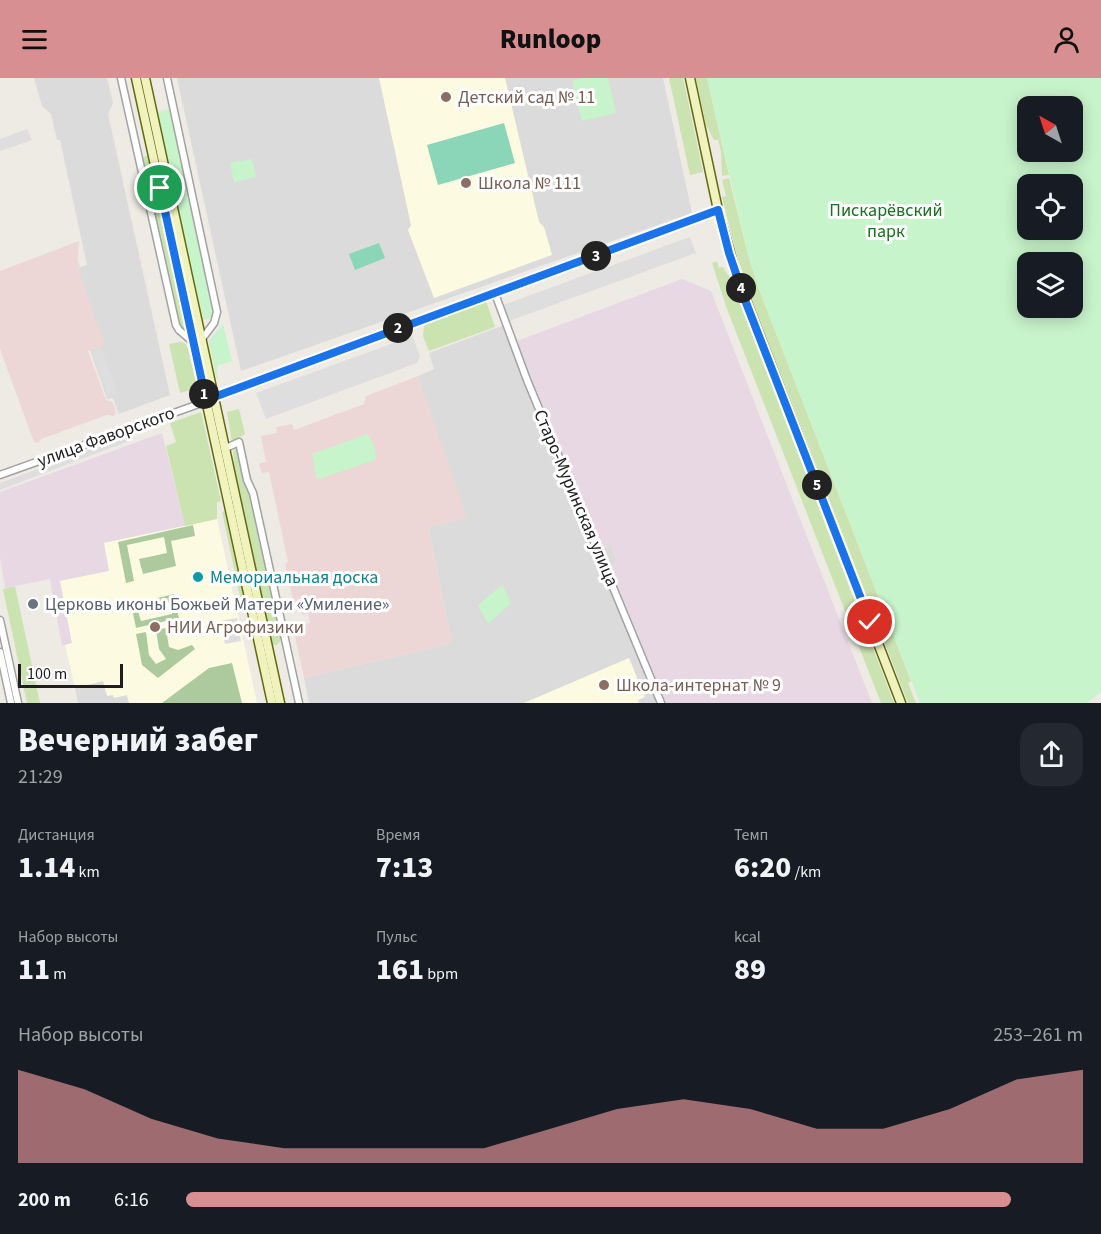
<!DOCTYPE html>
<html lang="ru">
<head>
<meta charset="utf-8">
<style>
	body { margin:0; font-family:"Source Sans 3",sans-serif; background:#242831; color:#f1f3f6; height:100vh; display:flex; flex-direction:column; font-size:22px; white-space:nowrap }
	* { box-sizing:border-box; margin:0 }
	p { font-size:20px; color:#9ea1a6 }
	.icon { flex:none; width:33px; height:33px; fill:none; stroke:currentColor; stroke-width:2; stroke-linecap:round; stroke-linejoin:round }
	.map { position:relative; height:625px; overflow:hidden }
	.details { display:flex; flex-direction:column; background:#171b24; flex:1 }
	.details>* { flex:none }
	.needle { width:39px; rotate:321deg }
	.controls { position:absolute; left:1017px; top:18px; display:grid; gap:12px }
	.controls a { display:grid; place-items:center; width:66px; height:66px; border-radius:12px; background:#171b24; box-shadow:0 3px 15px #0003; font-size:30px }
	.scale { position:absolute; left:18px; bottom:15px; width:105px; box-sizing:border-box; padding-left:6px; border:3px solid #1e1e1e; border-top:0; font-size:16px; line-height:21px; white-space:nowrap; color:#1e1e1e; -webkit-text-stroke:4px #fff; paint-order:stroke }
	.pin { position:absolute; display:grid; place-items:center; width:51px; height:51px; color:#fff; margin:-26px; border:3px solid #fff; border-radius:50%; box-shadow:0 2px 6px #0007 }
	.km { position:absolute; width:30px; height:30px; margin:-15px; border-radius:50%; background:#222; color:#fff; font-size:16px; line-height:30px; text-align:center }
	.round { display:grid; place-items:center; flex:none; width:63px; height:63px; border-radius:18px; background:#242831 }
	.summary { display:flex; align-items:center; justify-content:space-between; height:102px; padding:0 18px }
	h1 { font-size:33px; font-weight:800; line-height:45px }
	.stats { display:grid; grid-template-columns:repeat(3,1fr); gap:9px; height:102px; padding:6px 18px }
	.stats div { display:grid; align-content:center }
	.stats b { font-size:30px; font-weight:800 }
	.stats small { font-size:16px; font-weight:400 }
	.stats p { font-size:16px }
	.chart { height:168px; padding:12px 18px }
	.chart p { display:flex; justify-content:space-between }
	.chart svg { width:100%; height:108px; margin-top:6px; fill:#d88f91; opacity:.7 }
	ul { padding:0 18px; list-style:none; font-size:20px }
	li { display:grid; grid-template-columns:96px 72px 1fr; align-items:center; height:45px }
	li i { height:15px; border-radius:8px; background:#d88f91 }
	header { display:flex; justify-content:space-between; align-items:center; height:78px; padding:0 18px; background:#d88f91; color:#111; font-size:27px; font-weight:800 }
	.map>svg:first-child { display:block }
	.residential { fill:#dcdbdb }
	.commercial { fill:#edd7d6 }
	.industrial { fill:#e7d8e4 }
	.education { fill:#fcfbe1 }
	.grass { fill:#cae3b0 }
	.forest { fill:#acca9e }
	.park { fill:#c7f4ca; fill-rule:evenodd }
	.pitch { fill:#8bd6b8 }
	.parking { fill:#dedede }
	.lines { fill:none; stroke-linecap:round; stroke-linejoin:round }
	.street-casing { stroke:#a2a2a2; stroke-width:9 }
	.secondary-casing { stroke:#636b10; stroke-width:11 }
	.street { stroke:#fff; stroke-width:6 }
	.secondary { stroke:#f1f3bf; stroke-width:8 }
	.route-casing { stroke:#fff; stroke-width:12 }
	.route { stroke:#1a73e8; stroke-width:8 }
	.education-dot { fill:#8d6e63; stroke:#fff; stroke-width:2 }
	.culture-dot { fill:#0f9aa8; stroke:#fff; stroke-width:2 }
	.worship-dot { fill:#6b7280; stroke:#fff; stroke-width:2 }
	.labels { text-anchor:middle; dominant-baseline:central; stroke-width:6; stroke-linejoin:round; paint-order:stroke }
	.education-label { font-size:18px; fill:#785e54; stroke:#fff; text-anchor:start }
	.park-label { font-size:18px; fill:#16721c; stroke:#fff }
	.street-label { font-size:18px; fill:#1e1e1e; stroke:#fff }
	.culture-label { font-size:18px; fill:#0d838f; stroke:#fff; text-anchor:start }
	.worship-label { font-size:18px; fill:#5b616d; stroke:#fff; text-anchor:start }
</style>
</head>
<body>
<header><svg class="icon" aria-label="menu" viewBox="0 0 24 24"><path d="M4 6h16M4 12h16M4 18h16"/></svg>Runloop<svg class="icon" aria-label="person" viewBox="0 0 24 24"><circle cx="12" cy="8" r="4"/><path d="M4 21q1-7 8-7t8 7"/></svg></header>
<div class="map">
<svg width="1101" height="625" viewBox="0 0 1101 625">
	<rect width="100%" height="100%" fill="#eeebe5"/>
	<g class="residential">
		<path d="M34 0H107L113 25 108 36 170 317 119 336 113 320 107 321 90 272 104 267 78 193 80 189 87 187 60 62H57L51 36 42 28Z"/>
		<path d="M177 0H663L692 135 241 293Z"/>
		<path d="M504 247 510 266 517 263 556 362 603 471 611 467 617 482 610 489 666 625H309L304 600 452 565 428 449 466 439 418 298 434 291 429 275Z"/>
		<path d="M103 603 114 619 127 617 129 625H78L75 610Z"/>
	</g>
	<g class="commercial">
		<path d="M79 163 78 182 80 189 78 193 105 267 88 273 106 322 113 324 116 335 114 338 107 337 41 361 39 365 34 364 0 271V193Z"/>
		<path d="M418 298 467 440 428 449 452 565 304 600 293 549 310 545 308 536 302 537 300 527 294 528 285 485 288 484 269 394 262 395 259 386 266 384 261 358 277 355 276 349 292 346 294 352 364 326 366 318Z"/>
	</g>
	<g class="industrial">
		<path d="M682 201 711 213 872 625H666L610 489 617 482 615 476 611 467 602 471 556 362 517 263Z"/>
		<path d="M162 355 185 448 104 465 110 493 60 503 72 565 62 568 50 501 5 510 0 479V414Z"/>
	</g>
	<g class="education">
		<path d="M379 0H505L539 144 544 149 552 177 434 220 408 152 411 147Z"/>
		<path d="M217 441 257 625H129L127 617 114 620 113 617 107 618 103 603 75 610 65 567 72 565 60 503 109 493 104 465Z"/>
		<path d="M629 580 645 619 638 622 639 625H524Z"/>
	</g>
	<g class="grass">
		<path d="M669 0H683L703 94 690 97Z"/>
		<path d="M696 0H707L729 97 722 98 721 73 718 62H714L706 47Z"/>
		<path d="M150 77 187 252 185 253 179 246 143 79Z"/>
		<path d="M729 100 749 181 760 214 911 603 908 605 916 625H908L751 219 736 174 722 119 726 118 722 102Z"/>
		<path d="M717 183 719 190 723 189 731 202 894 625H881L727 231 712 185Z"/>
		<path d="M486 223 495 249 429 273 423 258 424 248 429 244Z"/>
		<path d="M180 264 185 265 188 271 197 310 180 315 169 266Z"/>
		<path d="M239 331 245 356 232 364 227 334Z"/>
		<path d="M201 334 221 423 217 424V441L185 448 166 368 176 364 170 345Z"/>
		<path d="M235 371 238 372 245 405 250 417 281 562 277 567H272L235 397 233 374Z"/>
		<path d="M226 433 246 527 242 528 222 434Z"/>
		<path d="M15 508 40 625H27L3 511Z"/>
	</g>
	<g class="forest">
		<path d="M193 447 195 458 171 463 176 488 143 496 139 481 167 475 164 459 127 467 134 503 126 505 118 464Z"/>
		<path d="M174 516 179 540 136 550 132 531 137 530 141 543 172 536 170 524 142 529 141 524Z"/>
		<path d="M166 550 169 569 178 572 192 567 195 571 158 600 142 587 136 556 146 554 149 577 156 586 166 581 159 571 156 552Z"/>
		<path d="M232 585 242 625H162L209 590Z"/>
	</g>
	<g class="park">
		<path d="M583 0H608L616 35 582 43 572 3Z"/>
		<path d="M707 0H1101V614L1087 625H920L760 214 749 181ZM1028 28H1072V74H1028ZM1028 106H1072V152H1028ZM1028 184H1072V230H1028Z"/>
		<path d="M170 31 213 231 212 240 203 242 157 34Z"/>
		<path d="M252 81 256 99 234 104 230 85Z"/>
		<path d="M223 246 232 283 217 288 218 301 216 299 209 263Z"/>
		<path d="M367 356C372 361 378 375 375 382L319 401 316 400 312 376Z"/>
		<path d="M502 507 511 525 488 546 478 527Z"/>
	</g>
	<g class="pitch">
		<path d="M504 45 515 85 438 107 427 67Z"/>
		<path d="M379 165 385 180 355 192 349 176Z"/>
	</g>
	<g class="parking">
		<path d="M27 51 32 62 0 73V61Z"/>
		<path d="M690 159 696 175 509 243 503 227Z"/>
		<path d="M413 258 420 279 417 285 266 341 256 315Z"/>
		<path d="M102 271 118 315 108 318 92 274Z"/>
		<path d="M127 358 129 363 0 412V405Z"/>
		<path d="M237 540 241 563 225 566 220 543Z"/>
	</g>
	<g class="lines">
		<defs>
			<g id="street">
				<path d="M121 0 176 247 179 252 193 264"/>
				<path d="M167 0 217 234 214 245 202 261"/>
				<path d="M497 214V221L527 302 661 625"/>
				<path d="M226 370 239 364 247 402 253 415 299 625"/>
				<path d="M0 397 196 327 231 312 718 132"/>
				<path d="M0 542 18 625"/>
				<path d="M0 574 11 625"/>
			</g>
			<g id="secondary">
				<path d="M136 0 272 625"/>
				<path d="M145 0 280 625"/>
				<path d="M690 0 718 132 736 196 901 625"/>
			</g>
		</defs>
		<use href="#street" class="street-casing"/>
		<use href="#secondary" class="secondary-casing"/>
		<use href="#street" class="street"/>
		<use href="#secondary" class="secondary"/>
	</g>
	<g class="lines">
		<defs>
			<path id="route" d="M160 110 206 322 718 132 729 175 745 222 870 544"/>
		</defs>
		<use href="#route" class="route-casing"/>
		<use href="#route" class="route"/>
	</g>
	<g class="education-dot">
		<circle cx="446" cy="19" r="6"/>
		<circle cx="466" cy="105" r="6"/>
		<circle cx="155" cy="549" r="6"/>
		<circle cx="604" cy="607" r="6"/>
	</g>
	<circle class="culture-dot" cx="198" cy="499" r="6"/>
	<circle class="worship-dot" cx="33" cy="526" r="6"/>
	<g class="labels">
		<g class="education-label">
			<text x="458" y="19">Детский сад № 11</text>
			<text x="478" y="105">Школа № 111</text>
			<text x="167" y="549">НИИ Агрофизики</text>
			<text x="616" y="607">Школа-интернат № 9</text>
		</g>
		<g class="park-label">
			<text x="886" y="132">Пискарёвский<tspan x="886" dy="21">парк</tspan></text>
		</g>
		<g class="street-label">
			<text transform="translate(106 359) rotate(-20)">улица Фаворского</text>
			<text transform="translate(576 420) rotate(67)">Старо-Муринская улица</text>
		</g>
		<g class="culture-label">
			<text x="210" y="499">Мемориальная доска</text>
		</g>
		<g class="worship-label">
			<text x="45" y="526">Церковь иконы Божьей Матери «Умиление»</text>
		</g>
	</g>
</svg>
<div class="controls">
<a><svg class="needle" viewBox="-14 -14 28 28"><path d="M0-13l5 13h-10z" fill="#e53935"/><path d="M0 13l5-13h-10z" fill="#9ea1a6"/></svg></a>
<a><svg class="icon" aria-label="locate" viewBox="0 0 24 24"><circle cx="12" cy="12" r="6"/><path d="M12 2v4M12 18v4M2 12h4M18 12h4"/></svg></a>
<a><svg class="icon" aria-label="layers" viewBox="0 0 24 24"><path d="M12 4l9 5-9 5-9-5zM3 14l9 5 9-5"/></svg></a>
</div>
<div class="scale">100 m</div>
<div class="pin" style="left:160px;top:110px;background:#1e9e55"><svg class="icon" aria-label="arrive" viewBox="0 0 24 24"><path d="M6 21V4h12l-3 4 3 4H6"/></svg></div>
<div class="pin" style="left:870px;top:544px;background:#d93025"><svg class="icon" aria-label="check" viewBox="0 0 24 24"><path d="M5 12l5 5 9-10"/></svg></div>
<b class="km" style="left:204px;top:316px">1</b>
<b class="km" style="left:398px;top:250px">2</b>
<b class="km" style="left:596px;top:178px">3</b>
<b class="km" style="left:741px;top:210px">4</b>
<b class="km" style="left:817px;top:407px">5</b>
</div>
<section class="details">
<div class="summary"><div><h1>Вечерний забег</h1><p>21:29</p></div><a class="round"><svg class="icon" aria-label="share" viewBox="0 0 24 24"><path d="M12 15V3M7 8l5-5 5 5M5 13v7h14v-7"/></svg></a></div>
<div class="stats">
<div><p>Дистанция</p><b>1.14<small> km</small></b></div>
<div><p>Время</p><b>7:13</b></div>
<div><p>Темп</p><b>6:20<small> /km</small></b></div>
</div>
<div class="stats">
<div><p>Набор высоты</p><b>11<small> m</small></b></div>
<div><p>Пульс</p><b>161<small> bpm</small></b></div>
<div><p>kcal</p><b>89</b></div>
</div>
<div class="chart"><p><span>Набор высоты</span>253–261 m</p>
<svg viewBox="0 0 160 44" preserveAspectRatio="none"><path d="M0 44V6L10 14L20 26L30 34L40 38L50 38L60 38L70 38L80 30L90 22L100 18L110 22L120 30L130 30L140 22L150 10L160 6V44z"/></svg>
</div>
<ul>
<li><b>200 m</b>6:16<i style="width:92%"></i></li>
</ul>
</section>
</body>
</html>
